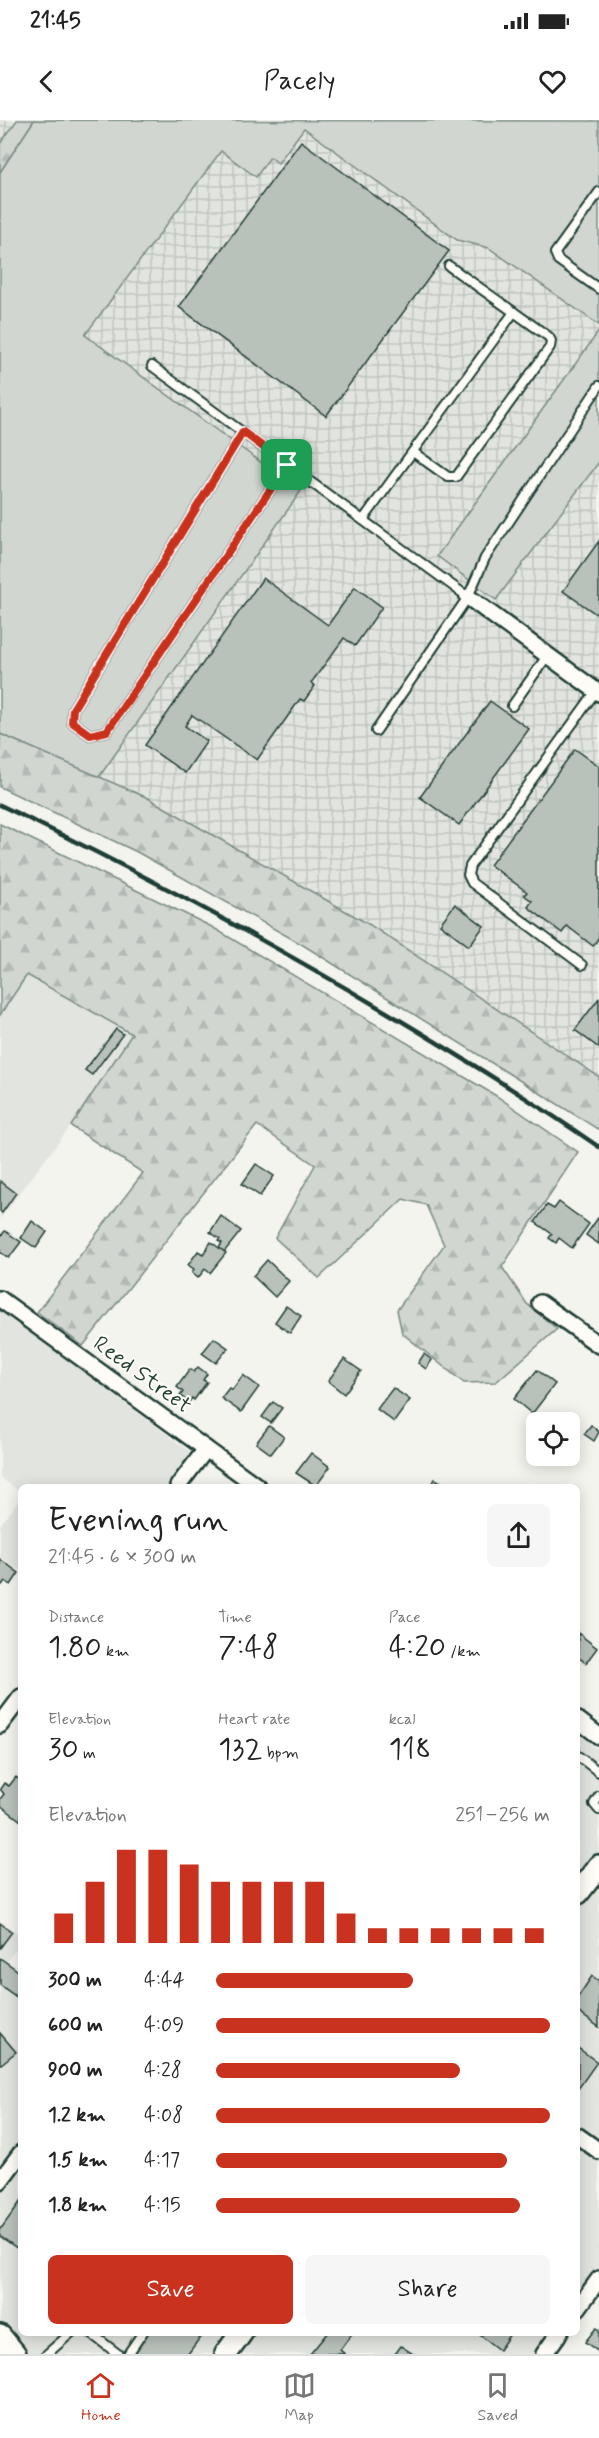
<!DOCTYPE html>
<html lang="en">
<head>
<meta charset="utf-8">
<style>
	body { margin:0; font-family:Mynerve,sans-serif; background:#f6f6f6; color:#222; height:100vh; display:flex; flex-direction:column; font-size:22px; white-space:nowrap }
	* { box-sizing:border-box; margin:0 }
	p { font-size:20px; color:#767676 }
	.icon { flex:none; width:33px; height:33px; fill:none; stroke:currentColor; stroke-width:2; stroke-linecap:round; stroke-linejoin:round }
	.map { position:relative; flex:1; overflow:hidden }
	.sheet { position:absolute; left:18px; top:1364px; width:562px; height:852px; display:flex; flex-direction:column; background:#fff; border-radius:9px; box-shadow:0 3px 15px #0003 }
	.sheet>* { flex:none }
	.fabs { position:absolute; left:526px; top:1292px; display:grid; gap:12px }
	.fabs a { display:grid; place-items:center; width:54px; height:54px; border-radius:9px; background:#fff; box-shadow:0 3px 15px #0003; font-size:30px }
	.pin { position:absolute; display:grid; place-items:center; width:51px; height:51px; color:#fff; margin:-26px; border-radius:12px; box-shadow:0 3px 9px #0006 }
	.round { display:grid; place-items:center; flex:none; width:63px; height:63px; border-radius:9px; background:#f6f6f6 }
	.summary { display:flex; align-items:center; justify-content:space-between; height:102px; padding:0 30px }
	h1 { font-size:33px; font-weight:600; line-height:45px }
	.figures { display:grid; grid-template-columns:repeat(3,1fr); gap:9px; height:102px; padding:6px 30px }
	.figures div { display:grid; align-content:center }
	.figures b { font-size:30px; font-weight:600 }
	.figures small { font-size:16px; font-weight:400 }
	.figures p { font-size:16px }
	.chart { height:168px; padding:12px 30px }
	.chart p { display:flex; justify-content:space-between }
	.chart svg { width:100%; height:108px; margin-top:6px; stroke:#c8321e; stroke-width:6 }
	.primary-button { display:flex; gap:12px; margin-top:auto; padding:12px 30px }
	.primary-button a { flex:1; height:69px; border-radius:9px; background:#c8321e; color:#fff; font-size:24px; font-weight:600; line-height:69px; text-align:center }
	.primary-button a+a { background:#f6f6f6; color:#222 }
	ul { padding:0 30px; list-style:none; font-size:20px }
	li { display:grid; grid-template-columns:96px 72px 1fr; align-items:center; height:45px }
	li i { height:15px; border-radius:8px; background:#c8321e }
	.status { display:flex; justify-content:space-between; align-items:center; height:42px; padding:0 30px; background:#fff; direction:ltr }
	.status svg { height:16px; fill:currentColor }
	header { display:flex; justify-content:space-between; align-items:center; height:78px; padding:0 30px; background:#fff; font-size:27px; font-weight:600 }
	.tab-bar { display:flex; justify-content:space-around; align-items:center; height:84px; border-top:2px solid #e0e0e0; background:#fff; font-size:16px; color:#767676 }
	.tab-bar a { display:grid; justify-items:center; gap:3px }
	.tab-bar .on { color:#c8321e }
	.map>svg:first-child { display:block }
	.built { fill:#e2e5df }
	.industrial { fill:url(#industrial-grid) }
	.green { fill:#d1d6d1; stroke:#788a82; stroke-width:1.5 }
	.forest { fill:url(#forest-firs); stroke:#788a82; stroke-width:1.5 }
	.building { fill:#b9c1bb; stroke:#1f3d34; stroke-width:1.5 }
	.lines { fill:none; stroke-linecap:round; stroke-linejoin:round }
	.lane-casing { stroke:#1f3d34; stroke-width:12 }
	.street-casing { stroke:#1f3d34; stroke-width:20 }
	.secondary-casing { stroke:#1f3d34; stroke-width:26 }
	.lane { stroke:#fdfcf7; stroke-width:8 }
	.street { stroke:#fdfcf7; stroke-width:15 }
	.secondary { stroke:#fdfcf7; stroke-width:21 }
	.rail { stroke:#1f3d34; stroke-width:4.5 }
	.route-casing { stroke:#fff; stroke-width:12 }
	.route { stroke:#c8321e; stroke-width:8 }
	.labels { text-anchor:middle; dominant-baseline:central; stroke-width:4.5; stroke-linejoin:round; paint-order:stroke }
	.street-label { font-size:22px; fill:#1f3d34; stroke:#fdfcf7 }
</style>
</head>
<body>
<div class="status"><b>21:45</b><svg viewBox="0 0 49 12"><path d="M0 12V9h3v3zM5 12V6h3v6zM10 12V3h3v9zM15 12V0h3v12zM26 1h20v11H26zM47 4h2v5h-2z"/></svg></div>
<header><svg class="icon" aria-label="back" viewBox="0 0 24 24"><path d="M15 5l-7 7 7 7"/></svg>Pacely<svg class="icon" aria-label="heart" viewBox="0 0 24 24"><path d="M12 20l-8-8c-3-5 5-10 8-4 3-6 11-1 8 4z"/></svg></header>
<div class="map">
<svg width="599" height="2234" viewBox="0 0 599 2234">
	<defs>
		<pattern id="industrial-grid" width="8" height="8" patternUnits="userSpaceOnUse" patternTransform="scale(1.5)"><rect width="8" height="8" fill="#e2e5df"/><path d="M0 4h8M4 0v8" fill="none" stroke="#c1c5c0"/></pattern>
		<pattern id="forest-firs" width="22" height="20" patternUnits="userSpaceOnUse" patternTransform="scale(1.5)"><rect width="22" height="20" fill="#d1d6d1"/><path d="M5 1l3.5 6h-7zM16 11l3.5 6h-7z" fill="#b3b9b4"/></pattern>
	</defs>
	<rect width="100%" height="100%" fill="#f4f4ef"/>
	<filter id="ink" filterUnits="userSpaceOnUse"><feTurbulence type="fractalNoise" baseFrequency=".0167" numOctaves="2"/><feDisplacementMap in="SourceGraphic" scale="12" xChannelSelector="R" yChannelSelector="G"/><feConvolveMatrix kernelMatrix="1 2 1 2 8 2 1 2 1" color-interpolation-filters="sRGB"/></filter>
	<g filter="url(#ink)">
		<g class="built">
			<path d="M27 855 132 915 71 1006 0 1099V895Z"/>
			<path d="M0 1190 192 1333 168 1366H21V1373L0 1357Z"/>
			<path d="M21 1378V1451L0 1437V1405Z"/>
			<path d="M578 1614 599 1630V2147L578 2176Z"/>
			<path d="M0 1801 21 1816V1823L7 1841 21 1851V2212L550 2213 533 2234H0Z"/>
		</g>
		<g class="industrial">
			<path d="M0 0H17L0 24Z"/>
			<path d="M304 8 457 120 489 128 599 205V211L496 480 599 342V957L370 805 148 678 99 657 301 371 84 215 221 31 270 37 278 43Z"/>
		</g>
		<g class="green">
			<path d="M34 0 599 1V205L489 128 457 120 304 8 278 43 270 37 256 57 221 31 85 215 301 371 99 657 0 614V52Z"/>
			<path d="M599 211V342L496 480 437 436Z"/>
		</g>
		<g class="forest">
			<path d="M17 0H34L0 52V24Z"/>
			<path d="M0 614 148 678 370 805 599 957V1010L303 825 137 732 0 667Z"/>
			<path d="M0 704 212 807 498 977 578 1032 502 1147 527 1184 557 1209 496 1262 464 1263 402 1213 397 1190 444 1125 426 1085 403 1079 319 1158 275 1118 315 1045 257 1005 83 1226 37 1192 143 1053 71 1006 132 914 27 855 0 895Z"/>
		</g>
		<g class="building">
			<path d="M301 21 449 131 326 296 179 187Z"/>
			<path d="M599 421V496L563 471Z"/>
			<path d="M263 458 328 505 355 467 382 487 355 526 344 518 311 563 315 566 304 581 300 579 257 640 192 595 185 606 207 621 185 653 145 625Z"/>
			<path d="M490 581 529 609 459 705 420 677Z"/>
			<path d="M575 629 599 646V817L593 826 567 806 562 813 528 787 532 781 524 775 527 772 490 745Z"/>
			<path d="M455 784 484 806 469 826 440 804Z"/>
			<path d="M599 878V928L575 910Z"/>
			<path d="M116 909 123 914 92 955 85 950Z"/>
			<path d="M256 1044 274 1056 260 1076 242 1064Z"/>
			<path d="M0 1061 16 1073 2 1093 0 1091Z"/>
			<path d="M559 1082 589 1104 572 1128 559 1118 556 1123 549 1118 552 1114 535 1102 547 1085 554 1089Z"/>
			<path d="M221 1096 241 1111 224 1132 219 1128 222 1123 218 1121 220 1119 210 1112Z"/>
			<path d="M598 1098 599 1099V1124L586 1115Z"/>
			<path d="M32 1101 47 1112 36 1128 21 1118Z"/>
			<path d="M5 1111 21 1122 9 1138 0 1132V1117Z"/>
			<path d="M211 1122 226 1133 210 1153 205 1149 198 1158 192 1153 194 1149 188 1145 198 1131 203 1134Z"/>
			<path d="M267 1140 289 1161 275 1177 253 1156Z"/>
			<path d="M286 1186 301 1196 290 1213 275 1202Z"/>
			<path d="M214 1218 228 1228 216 1243 202 1233Z"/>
			<path d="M424 1234 432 1240 426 1249 418 1243Z"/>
			<path d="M344 1239 361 1251 344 1274 328 1261Z"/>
			<path d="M198 1247 207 1254 203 1260 207 1262 194 1280 192 1278 189 1282 180 1276 183 1272 177 1267 190 1249 194 1252Z"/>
			<path d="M537 1250 555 1264 532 1294 514 1279Z"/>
			<path d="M243 1255 259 1267 241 1292 221 1278 229 1268 232 1270Z"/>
			<path d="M393 1268 410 1280 394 1302 377 1289Z"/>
			<path d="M273 1282 282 1288 271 1303 262 1297Z"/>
			<path d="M591 1305 599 1312 594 1321 584 1314Z"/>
			<path d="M269 1306 284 1317 271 1334 256 1323Z"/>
			<path d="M311 1333 330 1347 316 1366 296 1353Z"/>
			<path d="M435 1359 443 1363 441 1366H431Z"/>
			<path d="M0 1439 19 1453 11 1465 5 1461 2 1465 0 1463Z"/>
			<path d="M578 1513 597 1528 586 1543 578 1537Z"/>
			<path d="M16 1657 21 1661V1701L0 1685V1679L4 1674 0 1669 4 1663 9 1666Z"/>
			<path d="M0 1803 12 1812 0 1828Z"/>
			<path d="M0 1838 21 1853V1880L0 1865Z"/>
			<path d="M592 1856 599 1861V1907L578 1892V1877Z"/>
			<path d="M0 1913 16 1932 0 1945Z"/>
			<path d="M578 1928 597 1942 578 1969Z"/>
			<path d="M21 2081V2131L0 2116V2110Z"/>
			<path d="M596 2208 599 2210V2232L585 2222Z"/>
			<path d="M145 2212H204L188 2234H130Z"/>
			<path d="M328 2212H353L340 2230 345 2234H310Z"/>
			<path d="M476 2212H508L510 2214 499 2230Z"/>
			<path d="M401 2226 413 2234H395Z"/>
		</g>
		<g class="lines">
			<defs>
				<g id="lane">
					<path d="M599 72 555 133 558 140 599 169"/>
					<path d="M152 246 468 477"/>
					<path d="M243 312 73 589 72 602 90 615 107 611 287 345"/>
					<path d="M413 332 448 357H456L550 227 551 221 549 217 449 146"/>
					<path d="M363 400 514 192"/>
					<path d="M512 586 547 536"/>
					<path d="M376 611 468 477 485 438 599 266"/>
					<path d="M582 845 472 763 468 755 470 746 596 571"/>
					<path d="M578 1636 599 1652"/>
					<path d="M599 1676 594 1684 599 1690"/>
					<path d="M89 2212 118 2234"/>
					<path d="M47 2234 72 2212"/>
					<path d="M128 2234 143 2212"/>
				</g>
				<g id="street">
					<path d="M468 477 599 573"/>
					<path d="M0 1179 257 1366"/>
					<path d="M540 1183 599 1225"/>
					<path d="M178 1366 206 1329"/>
					<path d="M578 1600 599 1616"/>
					<path d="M0 1605 21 1577"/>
					<path d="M578 2016 599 2031"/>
					<path d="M0 2061 21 2033"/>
					<path d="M578 2188 599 2159"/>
					<path d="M544 2234 560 2212"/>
				</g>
				<g id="secondary">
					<path d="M578 1773 599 1746"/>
					<path d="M0 2216 15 2234"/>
					<path d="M226 2234 242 2212"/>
				</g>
			</defs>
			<use href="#lane" class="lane-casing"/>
			<use href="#street" class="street-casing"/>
			<use href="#secondary" class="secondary-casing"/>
			<use href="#lane" class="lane"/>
			<use href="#street" class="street"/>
			<use href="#secondary" class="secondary"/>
			<path class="rail" d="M0 685C133 748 262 818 388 893 460 936 531 980 599 1027"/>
		</g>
	</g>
	<g class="lines" filter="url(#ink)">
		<defs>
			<path id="route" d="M243 312 287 345 107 611 90 615 72 602 73 589Z"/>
		</defs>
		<use href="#route" class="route-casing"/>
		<use href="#route" class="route"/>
	</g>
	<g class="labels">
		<g class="street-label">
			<text transform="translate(142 1255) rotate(36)">Reed Street</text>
		</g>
	</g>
</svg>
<div class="fabs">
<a><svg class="icon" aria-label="locate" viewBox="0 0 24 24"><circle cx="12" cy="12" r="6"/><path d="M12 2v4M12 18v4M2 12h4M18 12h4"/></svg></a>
</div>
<div class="pin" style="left:287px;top:345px;background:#1e9e55"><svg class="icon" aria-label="arrive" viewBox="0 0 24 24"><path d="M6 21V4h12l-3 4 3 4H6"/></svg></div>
<section class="sheet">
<div class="summary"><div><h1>Evening run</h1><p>21:45 · 6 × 300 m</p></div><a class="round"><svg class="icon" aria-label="share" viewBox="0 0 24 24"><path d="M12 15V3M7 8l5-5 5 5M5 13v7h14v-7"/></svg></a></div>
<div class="figures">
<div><p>Distance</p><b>1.80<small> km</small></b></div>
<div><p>Time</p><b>7:48</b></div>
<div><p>Pace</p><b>4:20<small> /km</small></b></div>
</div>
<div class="figures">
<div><p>Elevation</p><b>30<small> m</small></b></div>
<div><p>Heart rate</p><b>132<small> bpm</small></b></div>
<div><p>kcal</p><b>118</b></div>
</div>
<div class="chart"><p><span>Elevation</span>251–256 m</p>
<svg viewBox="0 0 160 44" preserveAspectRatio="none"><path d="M5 44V32M15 44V19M25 44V6M35 44V6M45 44V12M55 44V19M65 44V19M75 44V19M85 44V19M95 44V32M105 44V38M115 44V38M125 44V38M135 44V38M145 44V38M155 44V38"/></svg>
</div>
<ul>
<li><b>300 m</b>4:44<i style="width:59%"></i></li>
<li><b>600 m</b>4:09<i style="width:100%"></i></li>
<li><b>900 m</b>4:28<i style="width:73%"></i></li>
<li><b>1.2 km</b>4:08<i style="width:100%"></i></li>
<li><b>1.5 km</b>4:17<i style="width:87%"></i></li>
<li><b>1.8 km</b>4:15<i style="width:91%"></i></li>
</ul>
<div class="primary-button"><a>Save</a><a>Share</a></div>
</section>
</div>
<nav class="tab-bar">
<a class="on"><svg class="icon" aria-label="home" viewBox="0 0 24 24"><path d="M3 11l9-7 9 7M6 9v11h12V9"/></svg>Home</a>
<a><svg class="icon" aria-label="map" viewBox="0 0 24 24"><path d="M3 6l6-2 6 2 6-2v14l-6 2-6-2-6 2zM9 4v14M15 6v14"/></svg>Map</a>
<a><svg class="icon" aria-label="saved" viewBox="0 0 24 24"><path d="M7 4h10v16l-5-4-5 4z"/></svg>Saved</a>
</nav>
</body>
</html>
